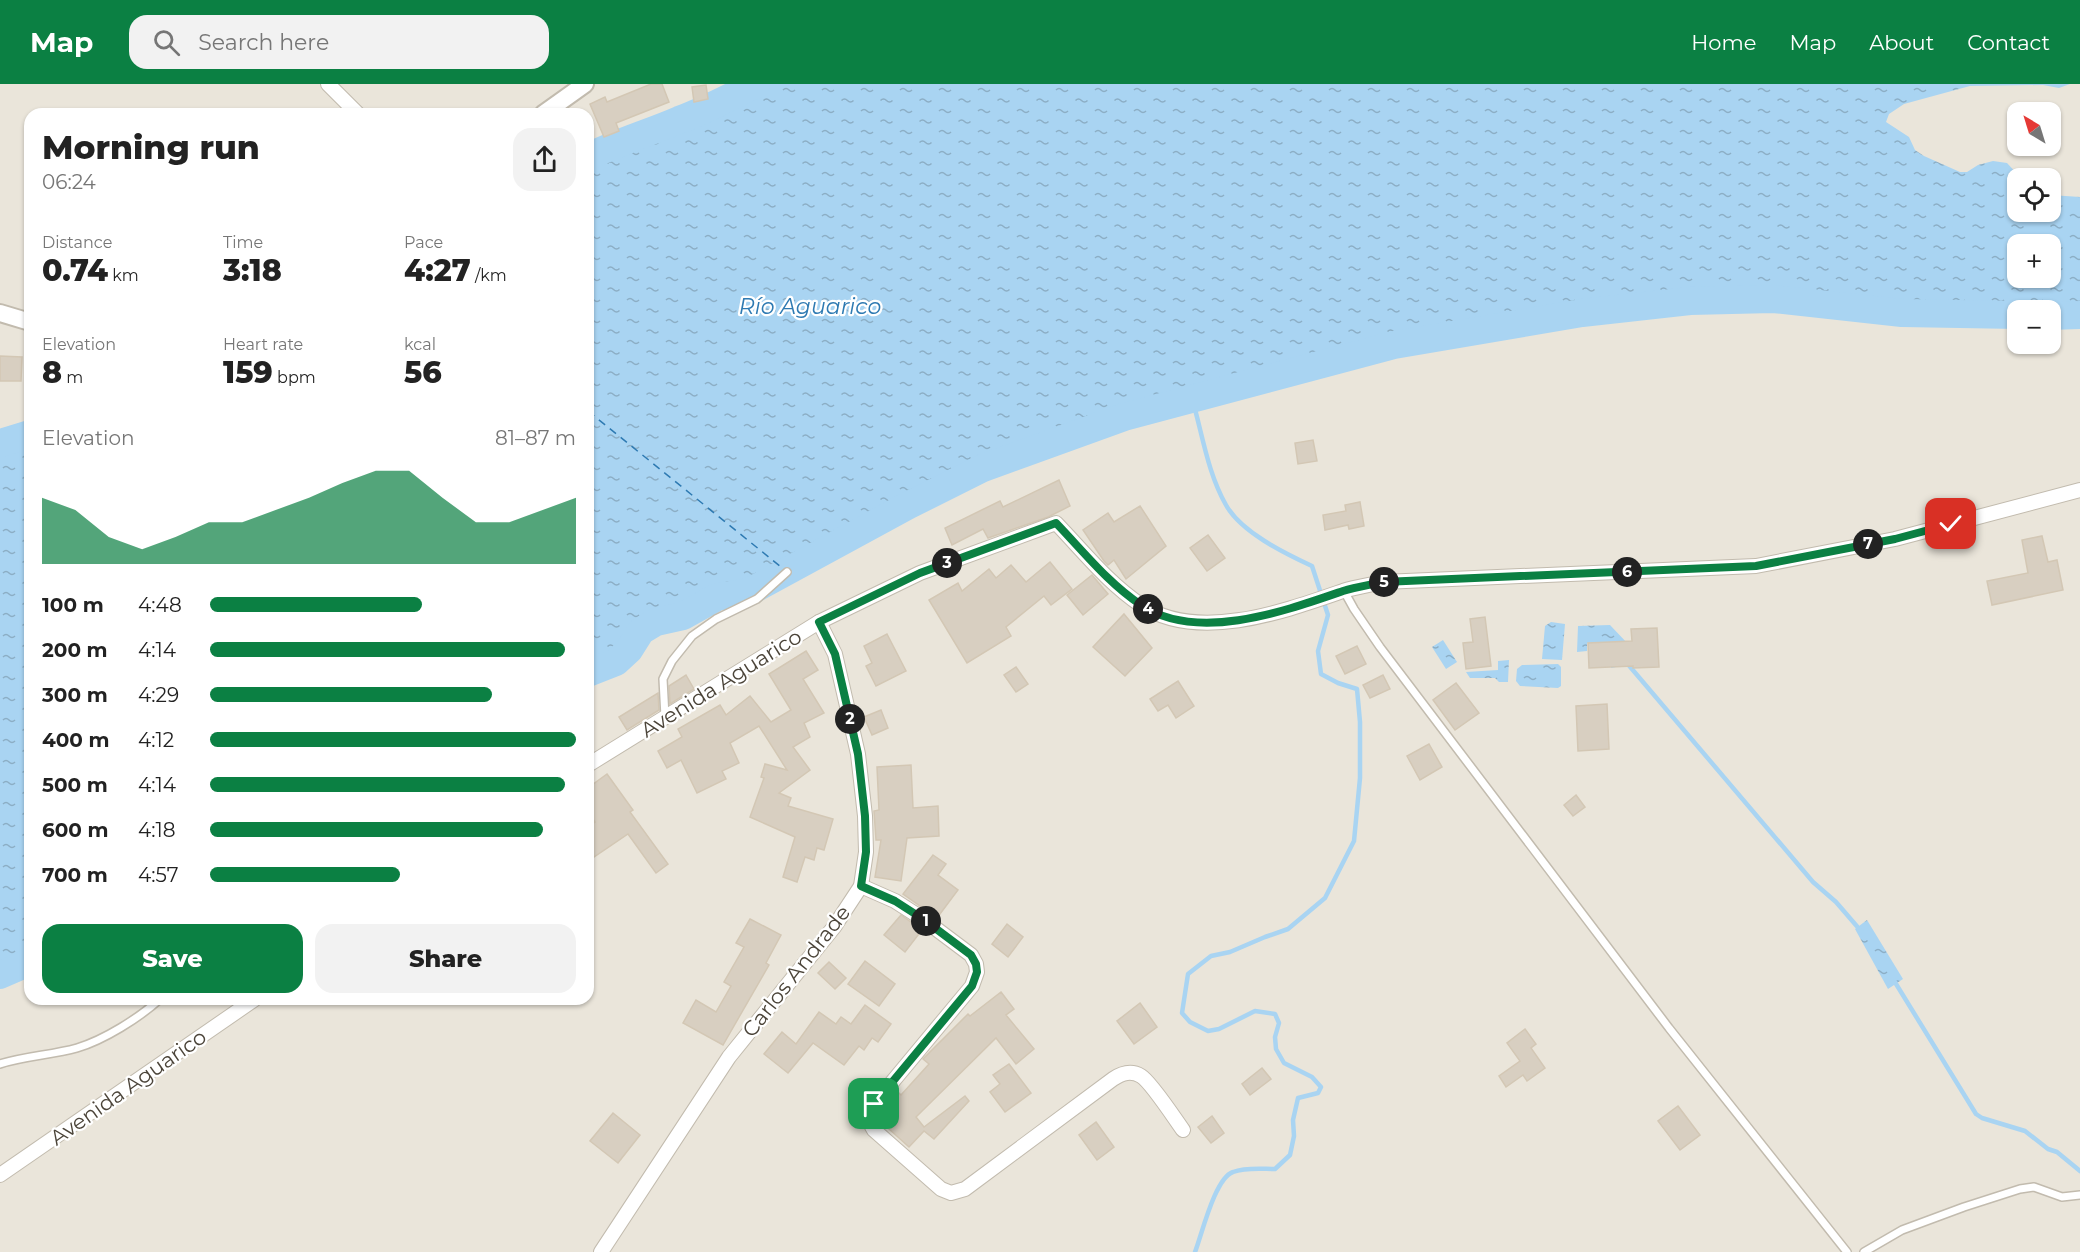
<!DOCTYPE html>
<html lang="en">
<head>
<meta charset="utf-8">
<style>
	body { margin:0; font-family:Montserrat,sans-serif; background:#f2f2f2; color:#222; height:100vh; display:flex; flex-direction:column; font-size:22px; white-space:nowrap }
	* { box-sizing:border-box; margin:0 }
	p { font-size:20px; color:#767676 }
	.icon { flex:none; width:33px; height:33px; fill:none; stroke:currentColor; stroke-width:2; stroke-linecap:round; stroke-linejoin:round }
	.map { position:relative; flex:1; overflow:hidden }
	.drawer { position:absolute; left:24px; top:24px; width:570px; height:897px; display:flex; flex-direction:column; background:#fff; border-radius:18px; box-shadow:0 2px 4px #0004 }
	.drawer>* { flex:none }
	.needle { width:39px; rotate:322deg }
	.buttons { position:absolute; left:2007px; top:18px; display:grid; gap:12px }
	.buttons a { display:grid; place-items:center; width:54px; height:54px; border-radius:12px; background:#fff; box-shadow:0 2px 4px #0004; font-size:30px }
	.pin { position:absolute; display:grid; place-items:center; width:51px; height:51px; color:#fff; margin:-26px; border-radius:12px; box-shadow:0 3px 9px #0006 }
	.km { position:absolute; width:30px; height:30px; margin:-15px; border-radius:50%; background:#222; color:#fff; font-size:16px; line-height:30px; text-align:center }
	.round { display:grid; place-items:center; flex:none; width:63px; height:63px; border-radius:18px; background:#f2f2f2 }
	.overview { display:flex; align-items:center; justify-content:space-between; height:102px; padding:0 18px }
	h1 { font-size:33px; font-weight:800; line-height:45px }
	.stats { display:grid; grid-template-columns:repeat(3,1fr); gap:9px; height:102px; padding:6px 18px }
	.stats div { display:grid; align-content:center }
	.stats b { font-size:30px; font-weight:800 }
	.stats small { font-size:16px; font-weight:400 }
	.stats p { font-size:16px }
	.chart { height:168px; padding:12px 18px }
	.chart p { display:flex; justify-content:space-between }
	.chart svg { width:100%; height:108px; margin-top:6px; fill:#0b8043; opacity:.7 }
	.primary-button { display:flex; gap:12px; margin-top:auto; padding:12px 18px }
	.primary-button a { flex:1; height:69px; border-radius:18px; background:#0b8043; color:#fff; font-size:24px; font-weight:800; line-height:69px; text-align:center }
	.primary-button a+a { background:#f2f2f2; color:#222 }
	ul { padding:0 18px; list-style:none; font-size:20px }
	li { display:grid; grid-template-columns:96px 72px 1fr; align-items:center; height:45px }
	li i { height:15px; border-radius:8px; background:#0b8043 }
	header { display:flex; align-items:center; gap:36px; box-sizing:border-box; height:84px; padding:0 30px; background:#0b8043; color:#fff }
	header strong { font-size:28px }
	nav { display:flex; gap:33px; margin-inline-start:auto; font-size:21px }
	.search { width:420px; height:54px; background:#f2f2f2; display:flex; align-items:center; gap:15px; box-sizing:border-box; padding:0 21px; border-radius:18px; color:#767676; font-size:22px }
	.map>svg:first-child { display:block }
	.residential { fill:#eae5da; fill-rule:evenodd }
	.water { fill:url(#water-ripples); fill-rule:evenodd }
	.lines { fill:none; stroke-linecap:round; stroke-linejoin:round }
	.stream { stroke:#a9d4f2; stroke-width:4.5 }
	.river { stroke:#a9d4f2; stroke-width:28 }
	.ferry { stroke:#2e7ab2; stroke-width:1.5; stroke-dasharray:8 6; stroke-linecap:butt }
	.building { fill:#d8cfc1; stroke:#d3c7b4; stroke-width:1.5 }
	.service-casing { stroke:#c2bbae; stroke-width:10 }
	.minor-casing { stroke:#c2bbae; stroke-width:16 }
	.tertiary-casing { stroke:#c2bbae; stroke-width:20 }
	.service { stroke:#fff; stroke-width:7 }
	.minor { stroke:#fff; stroke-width:14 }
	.tertiary { stroke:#fff; stroke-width:16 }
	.route-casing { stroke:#fff; stroke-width:12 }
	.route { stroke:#0b8043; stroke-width:8 }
	.labels { text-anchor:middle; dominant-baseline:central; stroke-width:4.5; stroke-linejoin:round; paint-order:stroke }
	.street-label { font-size:21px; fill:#4b4439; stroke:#fff }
	.water-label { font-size:22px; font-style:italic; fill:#2e7ab2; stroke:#fff }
</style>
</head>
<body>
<header>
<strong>Map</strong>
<div class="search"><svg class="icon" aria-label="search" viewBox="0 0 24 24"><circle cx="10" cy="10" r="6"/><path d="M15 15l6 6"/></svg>Search here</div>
<nav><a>Home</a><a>Map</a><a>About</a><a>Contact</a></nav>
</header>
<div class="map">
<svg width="2080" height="1168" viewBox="0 0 2080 1168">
	<defs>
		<pattern id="water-ripples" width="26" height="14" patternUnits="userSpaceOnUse" patternTransform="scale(1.5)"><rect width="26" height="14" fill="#a9d4f2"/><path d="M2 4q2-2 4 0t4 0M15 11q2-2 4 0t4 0" fill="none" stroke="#8caec5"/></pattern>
	</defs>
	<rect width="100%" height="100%" fill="#f6f3ec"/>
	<path class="residential" d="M0 0H2080V1168H0ZM2018 28H2050V62H2018ZM30 30H588V915H30ZM2018 94H2050V128H2018ZM2018 160H2050V194H2018ZM2018 226H2050V260H2018Z"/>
	<g class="water">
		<path d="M756 0H2070L2059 4 2043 1 1970 2 1904 20 1889 30 1886 38 1909 53 1915 66 1924 72 1960 88H1967L1978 81 1993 77 2007 79 2021 94H2018V128H2050L2051 111 2080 113V231L2051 232 2050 226H2018L2017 231 1902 229 1773 215 1690 217 1582 229 1394 261 1124 333 983 384 909 421 749 508 717 513 683 532 656 538 642 547 629 566 616 578 588 589V73C617 58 649 49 679 36 706 26 731 13 756 0ZM2018 160H2050V194H2018Z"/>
		<path d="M30 350V878L0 891V359Z"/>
		<path d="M1551 538 1565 540 1562 576 1542 575 1545 542Z"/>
		<path d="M1610 541 1629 561 1631 580 1611 584 1609 558 1587 559V567L1577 568 1578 542Z"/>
		<path d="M1443 556 1457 578 1446 585 1432 563Z"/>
		<path d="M1509 576 1508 598H1499L1495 594H1470L1466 588 1498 586V577Z"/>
		<path d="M1558 580 1561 583V602L1558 604 1520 602 1516 597 1517 585 1522 581Z"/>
		<path d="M1867 836 1903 895 1888 905 1855 845Z"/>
	</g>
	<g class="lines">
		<g class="stream">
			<path d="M1191 311C1202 347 1207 388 1226 421 1241 448 1284 469 1312 482L1328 531 1318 567 1321 590 1338 599 1357 605 1360 638V694L1354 757 1325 814 1288 845 1265 853 1230 868 1211 872 1188 890 1182 929 1190 938 1208 947 1219 945 1255 927 1275 930 1279 939 1275 953 1276 965 1284 979 1312 993 1321 1003 1318 1009 1298 1014 1293 1036 1294 1052 1290 1071 1275 1085C1262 1085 1246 1083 1233 1088 1215 1094 1202 1150 1195 1168"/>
			<path d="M1626 578 1813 798 1836 818 1861 847"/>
			<path d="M1893 895 1976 1030 1982 1034 2025 1047 2048 1065 2057 1068 2080 1087"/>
		</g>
		<g class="river">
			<path d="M588 73C617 58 649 49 679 36 706 26 731 13 756 0"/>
			<path d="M2050 232 2080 231"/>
			<path d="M0 359 30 350"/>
			<path d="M588 589 616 578 629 566 641 547 656 538 683 532 717 513 749 508 909 421 983 384 1124 333 1394 261 1582 229 1690 217 1773 215 1902 229 2018 231"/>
			<path d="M0 891 30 878"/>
		</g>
		<path class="ferry" d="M588 327 786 487"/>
	</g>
	<g class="building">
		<path d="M651 0H662L669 18 616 39 619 47 604 53 590 20 605 13 607 18Z"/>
		<path d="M706 1 708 15 694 18 692 3Z"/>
		<path d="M0 272 22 273 21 297H0Z"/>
		<path d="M1313 356 1317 377 1298 380 1295 359Z"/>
		<path d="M1059 396 1070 422 1048 433 988 454 983 445 952 461 945 444 1000 417 1003 423Z"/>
		<path d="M1360 418 1364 442 1349 445 1348 441 1325 446 1323 431 1346 427 1345 421Z"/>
		<path d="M1140 422 1166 462 1126 495 1114 476 1108 481 1104 477 1083 446 1108 429 1114 438Z"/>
		<path d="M1208 451 1225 474 1207 487 1190 464Z"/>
		<path d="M2042 452 2048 478 2057 476 2063 506 1992 521 1987 497 2028 489 2022 456Z"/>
		<path d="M1050 478 1072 505 1051 521 1044 512 1006 543 1011 552 967 579 929 516 958 499 962 507 989 485 996 494 1011 481 1026 498Z"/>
		<path d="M1092 491 1108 510 1083 531 1067 511Z"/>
		<path d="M1124 530 1152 564 1125 592 1093 563Z"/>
		<path d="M1485 533 1491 582 1466 585 1463 559 1473 558 1470 535Z"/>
		<path d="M1657 544 1659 583 1633 584V582L1589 584 1588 559 1632 557 1631 545Z"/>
		<path d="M887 550 906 587 876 602 866 582 872 579 864 562Z"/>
		<path d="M1357 562 1366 580 1345 590 1336 572Z"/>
		<path d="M806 567 818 586 803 595 824 629 804 639 810 653 793 663 810 686 779 709 791 714 788 722 833 735 824 766 817 764 814 776 805 773 797 798 783 793 795 753 750 733 764 694 761 693 765 680 787 686 759 642 730 659 739 679 722 687 726 695 697 709 681 676 667 684 658 667 682 653 678 645 720 621 726 631 750 612 771 638 791 626 769 590Z"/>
		<path d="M1016 583 1028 600 1016 608 1004 591Z"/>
		<path d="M686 591 694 605 670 620 669 602Z"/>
		<path d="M1383 591 1390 605 1370 614 1363 601Z"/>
		<path d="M1178 597 1194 622 1176 634 1168 621 1158 627 1150 615Z"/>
		<path d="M1456 599 1479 629 1455 646 1433 616Z"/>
		<path d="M658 609 659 626 627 646 619 633Z"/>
		<path d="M1607 620 1609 665 1578 667 1576 622Z"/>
		<path d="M881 626 888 644 872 651 864 633Z"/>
		<path d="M1429 660 1442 683 1420 696 1407 672Z"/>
		<path d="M911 681 913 724 938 722 939 752 907 754 901 797 875 793 881 756H876L874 727 879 726 877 683Z"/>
		<path d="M607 690 633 726 630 728 668 780 656 789 628 750 588 777V743L595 738 588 728V704Z"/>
		<path d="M1576 711 1585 723 1573 732 1564 721Z"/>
		<path d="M933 771 946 780 938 791 958 806 937 834 903 810Z"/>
		<path d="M901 831 922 846 905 868 884 851Z"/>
		<path d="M750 835 781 851 766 879 769 881 723 961 683 939 696 916 716 928 731 902 724 898 744 863 736 859Z"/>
		<path d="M1007 840 1023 853 1008 873 992 860Z"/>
		<path d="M865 877 895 900 879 922 848 900Z"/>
		<path d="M829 878 846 894 835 905 818 889Z"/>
		<path d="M1001 908 1014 925 1006 931 1034 965 1016 980 996 954 916 1033 924 1043 965 1012 969 1017 934 1055 924 1047 909 1063 879 1036 881 1027 898 1008 901 1011 929 980 923 975 968 930 970 932Z"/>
		<path d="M1140 919 1157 943 1134 960 1117 937Z"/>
		<path d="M865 921 891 940 878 958 872 954 864 966 859 962 844 981 813 959 788 989 764 970 782 948 796 960 819 928 836 940 841 933 851 940Z"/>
		<path d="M1525 945 1536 960 1531 964 1545 984 1527 997 1523 991 1506 1003 1499 992 1520 977 1507 959Z"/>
		<path d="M1009 980 1031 1009 1005 1028 990 1008 1000 1000 993 991Z"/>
		<path d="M1262 984 1271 995 1250 1011 1242 1000Z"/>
		<path d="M1678 1022 1700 1051 1680 1066 1658 1037Z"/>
		<path d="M613 1029 640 1051 618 1079 590 1057Z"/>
		<path d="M1212 1032 1224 1049 1211 1059 1198 1043Z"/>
		<path d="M1096 1038 1114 1063 1097 1076 1079 1051Z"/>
	</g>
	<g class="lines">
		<defs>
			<g id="service">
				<path d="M1344 507 1354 525 1380 563 1669 944 1847 1168"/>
				<path d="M665 633 663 595 672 577 692 552 716 535 757 515 787 488"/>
				<path d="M0 980C25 972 52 971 77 964 104 956 139 934 160 915"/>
				<path d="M1864 1168 1902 1146 1964 1123 2020 1105 2034 1103 2062 1113 2080 1111"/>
			</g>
			<g id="minor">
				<path d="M328 0 358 30"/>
				<path d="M588 681 819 538 920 489 1056 439C1083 467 1108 499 1141 521 1198 559 1285 527 1343 507 1356 503 1370 501 1383 498L1756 482 1895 455 2080 406"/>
				<path d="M861 802 895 817 923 835 971 871 976 880 977 888 972 902 874 1020C868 1029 868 1037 874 1046L941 1105 951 1109 965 1105 1113 995C1122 989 1131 986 1141 992 1151 998 1175 1035 1183 1046"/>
				<path d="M0 1091 255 915"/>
				<path d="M601 1168 729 973 834 843 861 802 866 768 865 732 858 670 835 570 819 538"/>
			</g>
			<g id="tertiary">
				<path d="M543 30 585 0"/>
				<path d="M0 229 30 238"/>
			</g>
		</defs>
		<use href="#service" class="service-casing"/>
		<use href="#minor" class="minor-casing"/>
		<use href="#tertiary" class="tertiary-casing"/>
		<use href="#service" class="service"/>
		<use href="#minor" class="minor"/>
		<use href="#tertiary" class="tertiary"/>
	</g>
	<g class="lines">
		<defs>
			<path id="route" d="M874 1020 972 902 977 888 976 880 971 871 923 835 895 817 861 802 866 768 865 732 858 670 835 570 819 538 920 489 1056 439C1083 467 1108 499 1141 521 1197 559 1285 527 1343 507 1356 503 1370 501 1383 498L1756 482 1895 455 1951 440"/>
		</defs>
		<use href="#route" class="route-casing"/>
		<use href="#route" class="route"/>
	</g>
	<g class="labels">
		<g class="street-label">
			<text transform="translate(721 599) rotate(-32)">Avenida Aguarico</text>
			<text transform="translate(796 887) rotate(-52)">Carlos Andrade</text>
			<text transform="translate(128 1003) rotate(-35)">Avenida Aguarico</text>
		</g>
		<g class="water-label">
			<text x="810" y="222">Río Aguarico</text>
		</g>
	</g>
</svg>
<div class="buttons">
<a><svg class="needle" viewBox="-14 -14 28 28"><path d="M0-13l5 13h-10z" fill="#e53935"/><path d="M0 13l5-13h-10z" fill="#767676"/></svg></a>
<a><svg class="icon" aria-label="locate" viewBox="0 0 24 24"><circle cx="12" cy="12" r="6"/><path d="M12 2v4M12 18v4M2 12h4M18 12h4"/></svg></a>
<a>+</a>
<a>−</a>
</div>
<div class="pin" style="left:874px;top:1020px;background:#1e9e55"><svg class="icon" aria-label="arrive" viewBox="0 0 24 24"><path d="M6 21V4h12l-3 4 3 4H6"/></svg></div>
<div class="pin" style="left:1951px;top:440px;background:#d93025"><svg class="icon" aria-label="check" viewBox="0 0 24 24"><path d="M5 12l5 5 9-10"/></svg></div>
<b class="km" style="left:926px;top:837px">1</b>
<b class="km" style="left:850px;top:635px">2</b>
<b class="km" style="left:947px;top:479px">3</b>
<b class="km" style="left:1148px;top:525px">4</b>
<b class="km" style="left:1384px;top:498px">5</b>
<b class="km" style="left:1627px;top:488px">6</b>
<b class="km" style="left:1868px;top:460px">7</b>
<section class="drawer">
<div class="overview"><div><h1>Morning run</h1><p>06:24</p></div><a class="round"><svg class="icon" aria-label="share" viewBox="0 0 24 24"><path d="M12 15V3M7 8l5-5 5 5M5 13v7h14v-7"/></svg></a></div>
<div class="stats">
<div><p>Distance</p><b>0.74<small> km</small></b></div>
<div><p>Time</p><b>3:18</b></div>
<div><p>Pace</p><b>4:27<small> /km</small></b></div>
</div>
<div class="stats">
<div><p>Elevation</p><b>8<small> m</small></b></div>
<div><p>Heart rate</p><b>159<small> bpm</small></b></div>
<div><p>kcal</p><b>56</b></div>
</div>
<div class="chart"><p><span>Elevation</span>81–87 m</p>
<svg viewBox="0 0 160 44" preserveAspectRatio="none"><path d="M0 44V17L10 22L20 33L30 38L40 33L50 27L60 27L70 22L80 17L90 11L100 6L110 6L120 17L130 27L140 27L150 22L160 17V44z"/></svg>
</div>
<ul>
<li><b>100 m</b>4:48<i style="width:58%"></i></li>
<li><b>200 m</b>4:14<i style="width:97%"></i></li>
<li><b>300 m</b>4:29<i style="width:77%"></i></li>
<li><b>400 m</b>4:12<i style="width:100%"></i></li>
<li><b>500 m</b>4:14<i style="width:97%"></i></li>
<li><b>600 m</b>4:18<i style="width:91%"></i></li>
<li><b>700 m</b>4:57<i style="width:52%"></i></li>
</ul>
<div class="primary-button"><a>Save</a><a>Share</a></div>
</section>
</div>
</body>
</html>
